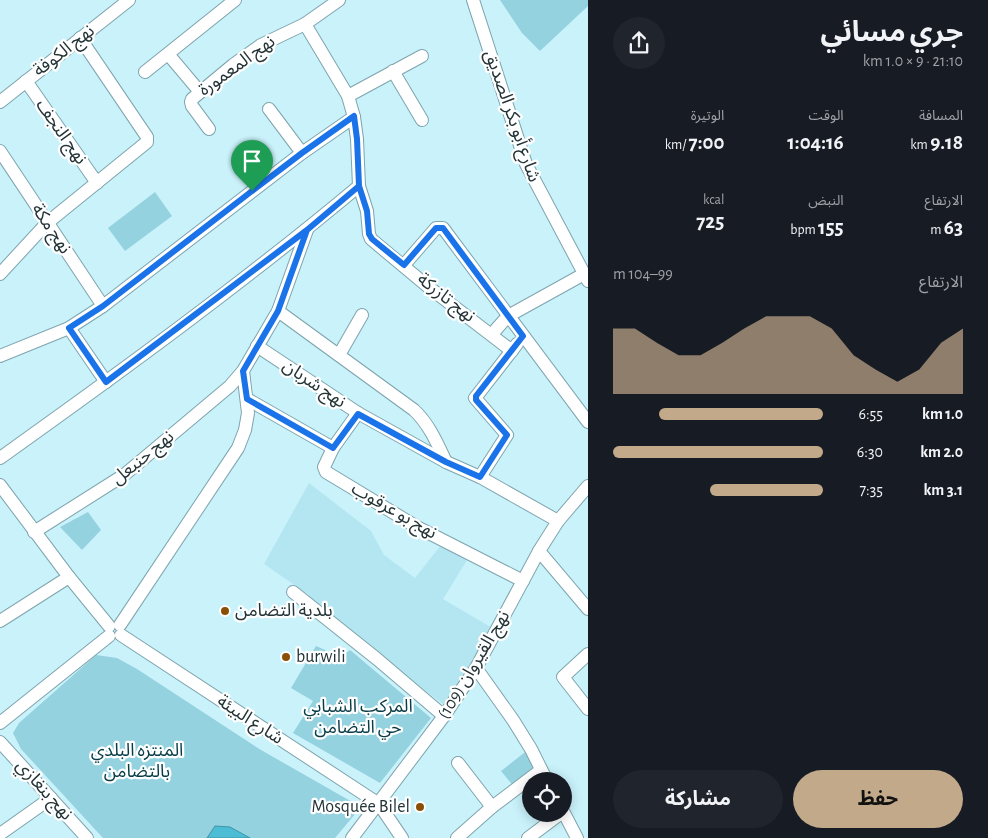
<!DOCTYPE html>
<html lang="ar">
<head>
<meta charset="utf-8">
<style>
	body { margin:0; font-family:"Alegreya Sans","Noto Sans Arabic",sans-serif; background:#20242c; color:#f1f3f6; direction:rtl; height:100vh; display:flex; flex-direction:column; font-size:19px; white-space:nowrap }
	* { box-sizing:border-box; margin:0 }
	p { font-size:16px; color:#9ea1a6 }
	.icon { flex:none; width:28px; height:28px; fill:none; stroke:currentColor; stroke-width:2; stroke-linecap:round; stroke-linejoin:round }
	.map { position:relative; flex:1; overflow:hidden; direction:ltr }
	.side { display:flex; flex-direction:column; background:#171b24; width:400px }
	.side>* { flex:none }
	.fabs { position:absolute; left:522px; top:772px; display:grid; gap:10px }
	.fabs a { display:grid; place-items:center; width:50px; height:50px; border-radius:50%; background:#171b24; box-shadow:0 2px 12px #0003; font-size:25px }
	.pin { position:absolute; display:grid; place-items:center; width:42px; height:42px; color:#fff; margin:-51px -21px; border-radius:50% 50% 50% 0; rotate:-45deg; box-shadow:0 0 5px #0007 }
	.pin .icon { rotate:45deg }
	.round { display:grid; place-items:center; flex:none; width:52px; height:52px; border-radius:26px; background:#20242c }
	.headline { display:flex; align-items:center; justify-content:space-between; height:85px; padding:0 25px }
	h1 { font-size:28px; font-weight:700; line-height:38px }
	.metrics { display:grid; grid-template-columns:repeat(3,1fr); gap:8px; height:85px; padding:5px 25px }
	.metrics div { display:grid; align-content:center }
	.metrics b { font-size:21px; font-weight:700 }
	.metrics small { font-size:14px; font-weight:400 }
	.metrics p { font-size:14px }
	.chart { height:140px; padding:10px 25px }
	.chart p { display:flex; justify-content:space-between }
	.chart svg { width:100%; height:90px; margin-top:5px; fill:#c2a98a; opacity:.7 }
	.primary-button { display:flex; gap:10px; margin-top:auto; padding:10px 25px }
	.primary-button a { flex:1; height:58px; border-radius:30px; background:#c2a98a; color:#111; font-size:20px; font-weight:700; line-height:58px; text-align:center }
	.primary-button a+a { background:#20242c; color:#f1f3f6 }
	ul { padding:0 25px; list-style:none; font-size:16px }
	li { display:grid; grid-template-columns:80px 60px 1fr; align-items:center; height:38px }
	li i { height:12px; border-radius:6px; background:#c2a98a }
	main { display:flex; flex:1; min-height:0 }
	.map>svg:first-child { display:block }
	.built { fill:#b4e6f1 }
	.green { fill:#94d2e0 }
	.water { fill:#4cbdd4; stroke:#4094a5 }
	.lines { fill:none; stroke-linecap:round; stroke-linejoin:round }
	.minor-casing { stroke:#7ea4ad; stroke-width:14 }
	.minor { stroke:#fff; stroke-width:12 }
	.route-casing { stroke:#fff; stroke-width:10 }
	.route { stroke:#1a73e8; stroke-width:6 }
	.poi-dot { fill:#884f05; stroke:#fff; stroke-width:2 }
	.labels { text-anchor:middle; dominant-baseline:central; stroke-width:4.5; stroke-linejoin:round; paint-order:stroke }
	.street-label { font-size:18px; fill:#233336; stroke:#fff }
	.poi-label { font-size:18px; fill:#233336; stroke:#fff; text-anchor:start }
	.park-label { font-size:18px; fill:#083d47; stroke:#fff }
</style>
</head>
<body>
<main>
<section class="side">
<div class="headline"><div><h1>جري مسائي</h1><p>21:10 · 9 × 1.0 km</p></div><a class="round"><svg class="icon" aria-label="share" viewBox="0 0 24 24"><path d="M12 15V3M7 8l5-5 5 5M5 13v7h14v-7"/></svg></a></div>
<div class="metrics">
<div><p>المسافة</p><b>9.18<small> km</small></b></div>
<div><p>الوقت</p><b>1:04:16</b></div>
<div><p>الوتيرة</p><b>7:00<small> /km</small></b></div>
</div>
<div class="metrics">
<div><p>الارتفاع</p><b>63<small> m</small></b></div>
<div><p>النبض</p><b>155<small> bpm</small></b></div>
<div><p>kcal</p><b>725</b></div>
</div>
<div class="chart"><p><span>الارتفاع</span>99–104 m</p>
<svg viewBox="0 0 160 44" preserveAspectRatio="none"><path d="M0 44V12L10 12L20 19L30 25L40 25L50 19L60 12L70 6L80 6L90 6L100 12L110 25L120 32L130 38L140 32L150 19L160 12V44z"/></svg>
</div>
<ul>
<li><b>1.0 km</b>6:55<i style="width:78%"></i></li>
<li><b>2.0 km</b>6:30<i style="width:100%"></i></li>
<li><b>3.1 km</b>7:35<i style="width:54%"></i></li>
</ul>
<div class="primary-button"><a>حفظ</a><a>مشاركة</a></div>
</section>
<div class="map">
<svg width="588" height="838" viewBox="0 0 588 838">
	<rect width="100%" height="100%" fill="#caf2fb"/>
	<path class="built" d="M309 483 371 531 384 555 415 578 441 545 467 560 443 599 494 629 443 704 306 601 309 595 264 564Z"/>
	<g class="green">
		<path d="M500 0H588V6L540 51 522 33Z"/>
		<path d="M155 192 172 216 125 251 108 228Z"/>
		<path d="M88 512 101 530 82 550 60 527Z"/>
		<path d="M316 646 341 657 350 650 431 718 380 783 293 733 313 701 291 688Z"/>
		<path d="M96 655 117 658 137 669 261 750 361 807 335 838H103L21 749 13 733 19 723Z"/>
		<path d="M529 749 538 767 514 787 501 771Z"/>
	</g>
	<path class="water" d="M215 826 230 827 250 838H207Z"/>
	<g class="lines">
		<defs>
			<g id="minor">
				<path d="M473 0 526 164 588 281"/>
				<path d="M305 24 348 96 354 117 357 139 359 186 367 211 369 234 371 239 426 285 512 351"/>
				<path d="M168 54 200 92"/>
				<path d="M393 71 422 120"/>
				<path d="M145 72 235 0"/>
				<path d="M26 81 97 183"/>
				<path d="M348 96 422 56"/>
				<path d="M0 102 129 0"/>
				<path d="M269 109 302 153"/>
				<path d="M209 129 192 106 191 102 192 99 233 65 261 45 305 24 339 0"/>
				<path d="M0 151 103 306"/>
				<path d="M404 265 436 228H443L588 422"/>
				<path d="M0 274 47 223 147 142V137L80 38"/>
				<path d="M278 311 414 410C429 424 437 443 446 462"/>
				<path d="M69 328 106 382"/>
				<path d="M492 334 508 316 584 274"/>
				<path d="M257 346 358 413 446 462 480 477 558 521"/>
				<path d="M339 355 362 315"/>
				<path d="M0 356 69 328 103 306 302 153 354 117"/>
				<path d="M247 399 333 448"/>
				<path d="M358 413 333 448 324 467 326 472 417 527 523 581"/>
				<path d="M0 458C122 371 244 282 359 186"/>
				<path d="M480 477 507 435 475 398 517 344"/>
				<path d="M0 485 69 577 109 626"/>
				<path d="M34 532 124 475 230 386 243 371"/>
				<path d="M539 551 588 609"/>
				<path d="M293 592 377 659 444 716"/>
				<path d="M0 621 69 577"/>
				<path d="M120 625 238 448 245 430 248 413 243 371 278 311 307 230"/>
				<path d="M121 635 379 804 402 838"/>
				<path d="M588 654 563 677 588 709"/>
				<path d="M476 668 513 720 531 749 547 781"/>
				<path d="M0 723 109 636"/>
				<path d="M0 742 87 838"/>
				<path d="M458 763 492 807"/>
				<path d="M564 813 577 838"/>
				<path d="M0 834 51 798"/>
				<path d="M352 838 444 716 476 668 539 551 558 521 588 486"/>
				<path d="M457 838 492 807 541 770"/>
				<path d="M528 838 560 814"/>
			</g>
		</defs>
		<use href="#minor" class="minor-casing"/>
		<use href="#minor" class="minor"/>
	</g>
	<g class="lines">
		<defs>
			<path id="route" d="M252 191 302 153 354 116 357 139 359 186 307 230 278 311 243 371 247 399 333 448 358 414 446 462 480 477 507 435 476 400V396L523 336 443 228H436L404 265 372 239 369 234 367 211 359 186 307 230 106 382 69 328 103 306 252 191"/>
		</defs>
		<use href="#route" class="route-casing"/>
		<use href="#route" class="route"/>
	</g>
	<g class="poi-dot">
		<circle cx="225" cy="611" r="5"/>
		<circle cx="286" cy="657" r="5"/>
		<circle cx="420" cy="807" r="5"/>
	</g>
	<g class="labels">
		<g class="street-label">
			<text transform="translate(64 51) rotate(-38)">نهج الكوفة</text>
			<text transform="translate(237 66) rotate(-36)">نهج المعمورة</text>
			<text transform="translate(512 116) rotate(71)">شارع أبو بكر الصديق</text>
			<text transform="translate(61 132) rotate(55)">نهج النجف</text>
			<text transform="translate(51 229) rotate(56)">نهج مكة</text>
			<text transform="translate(446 298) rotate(38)">نهج تازركة</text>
			<text transform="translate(314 384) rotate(34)">نهج شربان</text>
			<text transform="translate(143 458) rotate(-39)">نهج حنبعل</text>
			<text transform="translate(394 511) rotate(30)">نهج بو عرقوب</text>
			<text transform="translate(474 665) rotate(-59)">نهج القيروان (109)</text>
			<text transform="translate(250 720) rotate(33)">شارع البيئة</text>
			<text transform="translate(44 790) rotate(48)">نهج بنغازي</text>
		</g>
		<g class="poi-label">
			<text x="235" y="611">بلدية التضامن</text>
			<text x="296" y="657">burwili</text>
			<text x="410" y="807" text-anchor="end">Mosquée Bilel</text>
		</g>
		<g class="park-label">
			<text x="358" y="707">المركب الشبابي<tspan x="358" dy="21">حي التضامن</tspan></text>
			<text x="137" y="751">المنتزه البلدي<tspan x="137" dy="21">بالتضامن</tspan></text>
		</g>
	</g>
</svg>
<div class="fabs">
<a><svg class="icon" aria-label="locate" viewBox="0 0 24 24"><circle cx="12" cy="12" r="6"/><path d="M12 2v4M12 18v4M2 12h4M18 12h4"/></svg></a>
</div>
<div class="pin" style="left:252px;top:191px;background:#1e9e55"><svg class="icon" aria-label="arrive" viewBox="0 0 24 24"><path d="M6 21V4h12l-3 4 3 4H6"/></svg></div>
</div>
</main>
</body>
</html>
